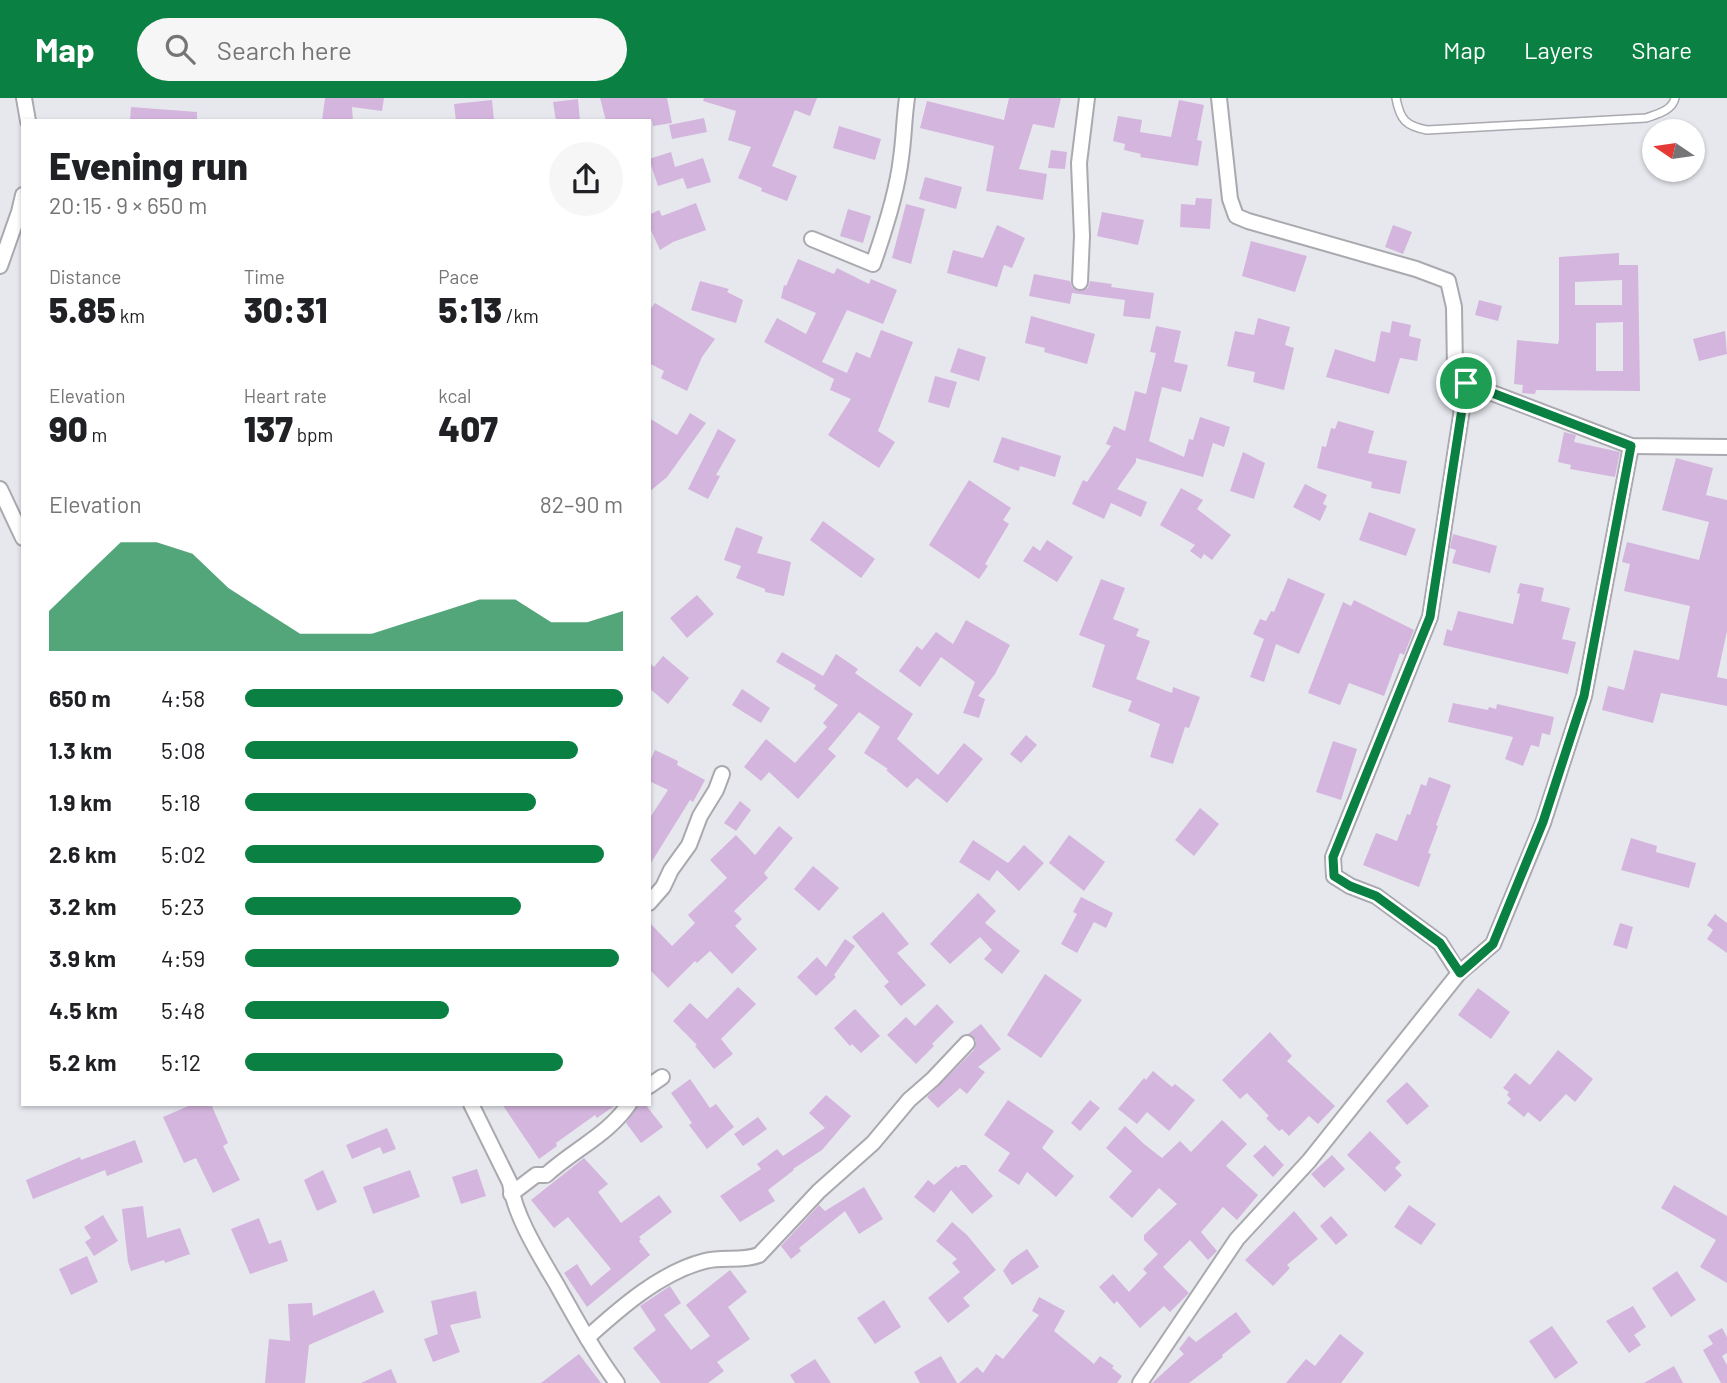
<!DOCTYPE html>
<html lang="en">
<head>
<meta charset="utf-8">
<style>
	body { margin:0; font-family:Barlow,sans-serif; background:#f6f6f6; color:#202124; height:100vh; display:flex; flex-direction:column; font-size:26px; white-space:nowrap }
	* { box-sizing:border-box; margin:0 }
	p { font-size:23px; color:#757577 }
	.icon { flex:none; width:38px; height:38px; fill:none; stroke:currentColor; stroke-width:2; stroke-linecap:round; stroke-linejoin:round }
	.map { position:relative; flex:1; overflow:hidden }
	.panel { position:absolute; left:21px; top:21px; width:630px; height:987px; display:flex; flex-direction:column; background:#fff; border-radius:0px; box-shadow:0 2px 5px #0004 }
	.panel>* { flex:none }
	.needle { width:46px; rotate:283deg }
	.controls { position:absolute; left:1642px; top:21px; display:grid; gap:14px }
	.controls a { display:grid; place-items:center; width:63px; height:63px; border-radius:50%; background:#fff; box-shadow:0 2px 5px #0004; font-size:35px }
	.pin { position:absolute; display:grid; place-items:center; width:60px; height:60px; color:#fff; margin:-30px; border:4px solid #fff; border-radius:50%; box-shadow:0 2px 7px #0007 }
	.round { display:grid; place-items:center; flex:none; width:74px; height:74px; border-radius:37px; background:#f6f6f6 }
	.overview { display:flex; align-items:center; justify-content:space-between; height:119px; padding:0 28px }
	h1 { font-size:38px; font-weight:800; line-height:52px }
	.stats { display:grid; grid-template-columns:repeat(3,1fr); gap:10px; height:119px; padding:7px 28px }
	.stats div { display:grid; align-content:center }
	.stats b { font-size:35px; font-weight:800 }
	.stats small { font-size:19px; font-weight:400 }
	.stats p { font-size:19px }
	.chart { height:196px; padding:14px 28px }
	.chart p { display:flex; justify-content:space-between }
	.chart svg { width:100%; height:126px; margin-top:7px; fill:#0b8043; opacity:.7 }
	ul { padding:0 28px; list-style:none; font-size:23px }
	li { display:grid; grid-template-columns:112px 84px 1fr; align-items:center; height:52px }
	li i { height:18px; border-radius:9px; background:#0b8043 }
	header { display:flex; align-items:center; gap:42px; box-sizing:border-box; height:98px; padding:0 35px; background:#0b8043; color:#fff }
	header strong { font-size:33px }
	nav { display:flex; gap:38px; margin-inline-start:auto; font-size:24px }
	.search { width:490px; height:63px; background:#f6f6f6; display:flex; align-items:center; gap:18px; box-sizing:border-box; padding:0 24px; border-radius:38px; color:#757577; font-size:26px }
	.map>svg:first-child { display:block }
	.building { fill:#d4b5dd; fill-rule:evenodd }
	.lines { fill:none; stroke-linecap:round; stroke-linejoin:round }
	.service-casing { stroke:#a9a9af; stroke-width:10 }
	.minor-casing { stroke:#a9a9af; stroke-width:18 }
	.service { stroke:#fff; stroke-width:7 }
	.minor { stroke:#fff; stroke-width:14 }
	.route-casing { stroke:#fff; stroke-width:14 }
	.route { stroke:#0b8043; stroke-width:9 }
</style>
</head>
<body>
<header>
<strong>Map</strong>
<div class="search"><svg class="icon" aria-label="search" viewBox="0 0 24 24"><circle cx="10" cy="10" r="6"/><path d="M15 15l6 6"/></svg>Search here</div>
<nav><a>Map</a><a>Layers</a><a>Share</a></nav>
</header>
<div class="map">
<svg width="1727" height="1285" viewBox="0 0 1727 1285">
	<rect width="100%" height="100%" fill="#e7e8ee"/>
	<g class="building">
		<path d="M325 0H384L382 13 352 9 353 23H322Z"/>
		<path d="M600 0H667L672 25 653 28 652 23H606Z"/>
		<path d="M704 0H817L810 18 795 12 772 68 797 78 787 103 761 93 762 90 738 80 751 49 728 42 736 13 703 3Z"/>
		<path d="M1009 0H1061L1054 30 1033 26 1019 71 1047 76 1043 102 986 93 994 48 920 30 927 3 1004 22Z"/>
		<path d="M578 1 580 23H556L553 4Z"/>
		<path d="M492 2 494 23H456L454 6Z"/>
		<path d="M1179 2 1204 7 1197 42 1202 43 1198 68 1140 59 1141 56 1124 52 1125 46 1113 43 1118 18 1142 22 1140 34 1171 39Z"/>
		<path d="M131 9 197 14V23H130Z"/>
		<path d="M704 20 707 34 672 41 669 27Z"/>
		<path d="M839 28 881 41 875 62 833 50Z"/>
		<path d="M1051 52 1067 54 1065 71 1048 70Z"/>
		<path d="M671 54 675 69 703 60 711 84 687 91 683 80 658 88 649 61Z"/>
		<path d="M925 79 962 89 956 111 919 101Z"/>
		<path d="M1196 100 1212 101 1210 131 1180 129 1181 106 1195 107Z"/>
		<path d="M696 105 706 132 673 144 660 152 649 128V117L659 112 662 118Z"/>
		<path d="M906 106 925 111 911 166 892 160Z"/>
		<path d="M848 111 871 118 863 145 840 138Z"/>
		<path d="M1102 114 1144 122 1138 147 1097 138Z"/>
		<path d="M997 127 1025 140 1012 170 1004 167 997 189 947 175 953 152 983 160Z"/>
		<path d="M1393 127 1412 134 1403 156 1385 149Z"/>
		<path d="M1251 143 1307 158 1295 194 1242 178Z"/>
		<path d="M1619 155V167H1638L1640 293 1536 292 1535 296 1522 295 1523 287 1514 286 1517 242 1558 246 1559 242V159ZM1622 182V207H1575V184ZM1623 224V273H1596V225Z"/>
		<path d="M798 161 834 176 837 170 869 186 871 181 897 192 883 226 847 212 822 264 847 275 856 254 870 260 881 232 913 244 878 333 895 344 879 370 828 337 851 301 830 292 834 281 764 244 777 220 806 236 816 215 781 200 784 187 786 188Z"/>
		<path d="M1034 176 1070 183 1072 189 1079 193 1088 190 1090 183 1112 186 1111 189 1154 195 1150 221 1123 218 1125 202 1072 195 1070 206 1029 198Z"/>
		<path d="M700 183 729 191 727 194 743 202 736 225 691 212Z"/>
		<path d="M1479 202 1502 208 1498 223 1475 217Z"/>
		<path d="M655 205 715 241 702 259 687 293 661 280 664 273 649 265V213Z"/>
		<path d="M1031 218 1095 236 1087 266 1044 254 1045 250 1025 245Z"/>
		<path d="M1258 220 1290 229 1285 247 1294 250 1284 292 1253 284 1255 274 1227 268 1235 233 1254 237Z"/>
		<path d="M1392 223 1411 227 1409 238 1421 241 1417 263 1400 260 1389 296 1326 279 1335 251 1375 264 1381 233 1390 235Z"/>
		<path d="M1156 228 1181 233 1174 264 1188 267 1181 294 1162 289 1149 343 1184 359 1189 341 1193 342 1200 319 1230 329 1224 349 1213 345 1203 379 1136 360V364L1117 391 1147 404 1141 419 1111 405 1104 421 1072 406 1083 382 1087 384 1111 348 1106 346 1114 328 1125 333 1135 293 1146 296 1156 255 1150 254Z"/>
		<path d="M1725 233 1727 256 1699 263 1693 241Z"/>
		<path d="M958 250 986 259 979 283 950 274Z"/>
		<path d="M935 278 957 284 949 310 928 304Z"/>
		<path d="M690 315 706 325 667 379 649 394V320L677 337Z"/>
		<path d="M1338 323 1374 333 1368 355 1407 363 1400 396 1371 390 1372 384 1317 370 1322 348 1326 349 1331 330 1335 331Z"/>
		<path d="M718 331 736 342 716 377 720 378 708 401 688 391Z"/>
		<path d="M1564 334 1576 337 1574 344 1620 354 1615 379 1570 371 1571 367 1558 364Z"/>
		<path d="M1002 339 1061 358 1055 379 1020 368 1019 373 993 364Z"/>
		<path d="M1243 354 1265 365 1254 401 1230 393Z"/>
		<path d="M1676 360 1713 370 1706 397 1727 402V533L1717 579 1727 581V608L1661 595 1653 625 1602 612 1608 588 1624 592 1634 552 1679 562 1690 508 1624 493 1630 466 1622 464 1627 444 1699 462 1709 424 1662 412Z"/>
		<path d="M969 382 1011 410 1003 422 1009 426 985 466 988 468 979 481 929 447Z"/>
		<path d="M1305 386 1327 397 1323 406 1327 408 1320 423 1293 409Z"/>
		<path d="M1181 390 1203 402 1197 411 1231 437 1212 462 1204 456 1201 461 1190 453 1195 447 1160 427Z"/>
		<path d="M1369 414 1416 431 1406 458 1359 442Z"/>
		<path d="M823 423 875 461 861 480 810 442Z"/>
		<path d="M736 429 763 439 757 455 791 464 784 498 765 494V491L736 480 741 468 724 462Z"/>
		<path d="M1453 436 1497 448 1490 475 1452 465 1456 452 1450 450Z"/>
		<path d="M1047 442 1073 459 1057 484 1023 463 1033 448 1040 453Z"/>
		<path d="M1288 480 1325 496 1299 556 1276 546 1264 584 1250 579 1264 541 1253 536 1260 521 1266 523 1271 513 1274 514Z"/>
		<path d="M1101 481 1125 490 1113 521 1139 531 1136 538 1150 543 1136 581 1172 595 1173 589 1200 599 1189 630 1185 629 1173 666 1150 659 1160 626 1128 613 1132 603 1092 589 1105 547 1079 537Z"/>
		<path d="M1520 485 1544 490 1541 503 1570 510 1562 541 1576 544 1568 576 1443 547 1447 531 1452 533 1458 513 1513 526 1520 496 1517 495Z"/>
		<path d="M697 497 714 516 687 540 670 520Z"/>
		<path d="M1354 502 1414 532 1404 557 1400 555 1384 598 1349 585 1340 607 1308 595 1343 504 1351 508Z"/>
		<path d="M966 522 1010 547 995 576 978 598 985 601 979 620 963 615 975 584 941 559 920 589 899 573 917 548 922 552 936 534 953 546Z"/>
		<path d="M782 554 823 578 836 556 858 571 855 575 913 616 897 641 938 677 964 645 983 661 947 705 917 680 907 690 886 672 888 671 864 655 880 629 859 614 828 651 836 658 798 701 769 674 761 683 744 669 766 641 795 665 827 629 823 625 838 607 814 591 816 587 776 564Z"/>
		<path d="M663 558 689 580 668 606 649 590V564L654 569Z"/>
		<path d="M742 591 770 610 761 625 732 607Z"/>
		<path d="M1453 605 1488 612 1489 609 1496 611 1497 606 1554 619 1550 637 1542 635 1539 649 1531 647 1523 668 1505 661 1513 639 1448 624Z"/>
		<path d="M1026 637 1037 647 1021 665 1010 656Z"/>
		<path d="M1333 643 1357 651 1341 702 1316 694Z"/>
		<path d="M655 652 678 663 677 667 705 682 693 704 690 702 649 768V721L668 692 649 683V665Z"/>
		<path d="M1429 679 1451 687 1436 727 1438 728 1428 755 1431 756 1419 789 1363 767 1376 735 1397 743 1407 716 1410 717 1421 686 1426 688Z"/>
		<path d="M740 703 751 712 736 733 724 725Z"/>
		<path d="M1200 710 1219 726 1194 758 1175 742Z"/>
		<path d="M779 728 793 740 764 775 768 780 734 813 742 821 735 828 757 851 732 876 710 853 697 865 695 863 668 890 649 871V824L672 848 695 825 688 817 727 780 710 762 736 737 755 757Z"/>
		<path d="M1069 737 1105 764 1084 793 1049 765Z"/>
		<path d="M1631 740 1657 748 1656 754 1696 765 1689 790 1621 772Z"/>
		<path d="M973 742 1008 765 1024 747 1044 765 1019 793 997 772 989 783 959 764Z"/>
		<path d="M813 768 839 790 819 813 794 791Z"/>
		<path d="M978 795 996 813 985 825 1020 853 1002 876 984 861 992 852 980 839 950 866 930 846Z"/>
		<path d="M1081 799 1113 815 1106 830 1094 824 1077 855 1061 846 1077 816 1073 814Z"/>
		<path d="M883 814 909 846 897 855 926 887 901 908 884 888 889 884 852 839Z"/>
		<path d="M1715 816 1727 825V855L1707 841 1713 832 1707 827Z"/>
		<path d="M1620 825 1633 829 1627 851 1613 847Z"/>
		<path d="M845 841 855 848 834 877 836 879 816 898 797 879 817 859 826 869Z"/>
		<path d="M1045 876 1082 902 1041 960 1007 937Z"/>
		<path d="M738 889 756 906 721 941 733 956 714 971 695 948 697 947 673 923 690 905 707 921Z"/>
		<path d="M1478 890 1510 914 1491 941 1458 917Z"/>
		<path d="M937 906 954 924 932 946 934 948 916 966 887 937 906 919 915 928Z"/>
		<path d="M855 911 880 938 861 955 852 946 850 948 834 930Z"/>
		<path d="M981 926 1001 951 978 969 985 974 967 996 960 990 938 1010 927 999 974 952 976 942 968 936Z"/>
		<path d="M1270 934 1292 958 1287 963 1335 1008 1318 1026 1309 1018 1289 1038 1282 1031 1279 1033 1266 1020 1269 1018 1247 995 1240 1001 1222 982Z"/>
		<path d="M1558 952 1593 981 1575 1004 1566 996 1540 1024 1528 1014 1524 1019 1507 1005 1511 1001 1507 997 1509 994 1503 990 1515 975 1530 987Z"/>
		<path d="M1153 973 1172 989 1175 986 1195 1002 1169 1033 1147 1014 1137 1026 1118 1011 1144 980 1146 982Z"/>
		<path d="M690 981 710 1010 716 1006 734 1029 707 1051 689 1027 692 1025 671 995Z"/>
		<path d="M1407 984 1429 1008 1407 1027 1386 1003Z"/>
		<path d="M826 997 851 1018 822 1052 793 1071 794 1072 768 1092 775 1103 740 1124 720 1098 761 1071 757 1066 777 1051 783 1058 825 1030 809 1015Z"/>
		<path d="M1008 1002 1054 1033 1042 1050 1074 1078 1056 1099 1027 1074 1019 1087 998 1073 1010 1055 984 1037Z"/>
		<path d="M1090 1002 1100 1010 1080 1033 1071 1025Z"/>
		<path d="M193 1006H211L228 1045 223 1048 240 1082 213 1095 196 1060 184 1065 163 1019Z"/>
		<path d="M502 1006H617L597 1020 595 1017 556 1045 557 1048 539 1061Z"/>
		<path d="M638 1006H645L663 1029 641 1045 626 1025Z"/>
		<path d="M758 1019 767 1031 743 1048 734 1036Z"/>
		<path d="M1222 1022 1247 1046 1226 1068 1258 1097 1237 1122 1223 1109 1201 1134 1217 1153 1208 1162 1190 1142 1163 1169 1189 1195 1170 1214 1164 1208 1140 1230 1117 1203 1114 1206 1099 1189 1113 1176 1129 1194 1147 1175 1143 1171 1158 1156 1144 1142V1137L1177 1106 1159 1090 1132 1120 1109 1099 1132 1073 1106 1050 1125 1028 1144 1046 1162 1060 1180 1043 1191 1054Z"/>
		<path d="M387 1030 396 1051 383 1056 380 1049 352 1061 346 1047Z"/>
		<path d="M1370 1033 1401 1064 1395 1070 1402 1077 1385 1094 1347 1057Z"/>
		<path d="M135 1042 143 1064 107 1078 105 1072 33 1101 26 1082 80 1059 81 1062Z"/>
		<path d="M1265 1047 1284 1067 1273 1079 1253 1058Z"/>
		<path d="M1332 1057 1345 1071 1324 1090 1311 1076Z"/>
		<path d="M584 1060 608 1086 598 1094 621 1125 659 1097 672 1114 639 1139 641 1141 639 1143 650 1157 587 1209 564 1175 577 1166 591 1188 611 1171 568 1119 554 1130 531 1102Z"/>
		<path d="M961 1067H966L993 1098 972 1116 951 1092 934 1115 914 1099 928 1082 934 1087 956 1068 958 1070Z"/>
		<path d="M477 1071 486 1098 461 1106 452 1079Z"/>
		<path d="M323 1072 337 1104 317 1113 304 1082Z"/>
		<path d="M410 1072 420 1099 373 1116 363 1089Z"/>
		<path d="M1674 1087 1727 1118V1185L1700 1169 1716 1142 1661 1110Z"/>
		<path d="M864 1089 883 1121 859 1136 845 1113 799 1150 801 1153 791 1161 781 1148 819 1107 825 1113Z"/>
		<path d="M1409 1107 1436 1126 1421 1147 1394 1129Z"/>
		<path d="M143 1108 147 1140 180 1130 190 1156 165 1165 164 1162 131 1173 128 1164 122 1111Z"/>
		<path d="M1294 1113 1318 1141 1287 1167 1290 1170 1273 1188 1245 1162Z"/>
		<path d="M103 1117 118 1143 94 1158 85 1144 91 1140 84 1129Z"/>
		<path d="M1331 1118 1348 1137 1336 1147 1320 1128Z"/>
		<path d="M259 1120 269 1146 281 1142 288 1163 250 1176 231 1131Z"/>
		<path d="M952 1124 967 1137 996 1172 963 1200 970 1208 948 1225 928 1200 960 1174 952 1165 957 1161 936 1143Z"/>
		<path d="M1027 1151 1039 1169 1012 1187 1003 1173 1011 1162Z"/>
		<path d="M87 1158 98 1184 71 1197 59 1171Z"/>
		<path d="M730 1172 747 1194 728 1209 750 1241 717 1264 724 1273 708 1285H661L633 1250 656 1232 640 1208 670 1188 681 1205 664 1217 691 1252 710 1238 686 1207Z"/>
		<path d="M1677 1173 1696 1202 1671 1219 1652 1190Z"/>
		<path d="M374 1192 384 1214 309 1247 305 1285H265L269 1241 290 1243 288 1206 312 1205 313 1218Z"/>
		<path d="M476 1193 481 1220 450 1227 460 1254 433 1264 424 1241 438 1236 431 1203Z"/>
		<path d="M1039 1199 1065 1213 1054 1233 1094 1266 1100 1258 1114 1268 1112 1270 1122 1278 1117 1285H959L977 1269 983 1275 996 1256 1003 1261 1039 1217 1032 1213Z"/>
		<path d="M884 1202 901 1229 875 1246 857 1220Z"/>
		<path d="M1633 1208 1646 1229 1634 1237 1641 1247 1629 1255 1606 1223Z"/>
		<path d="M1236 1214 1251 1234 1222 1257 1223 1259 1189 1285H1152L1184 1256 1179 1251 1189 1238 1196 1244Z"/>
		<path d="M1552 1228 1578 1265 1555 1281 1529 1243Z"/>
		<path d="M1722 1230 1727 1239V1255L1722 1258 1727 1267V1285H1721L1703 1252 1713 1246 1708 1238Z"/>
		<path d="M1340 1236 1364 1255 1341 1285H1286L1306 1261 1315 1268Z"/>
		<path d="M579 1256 601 1285H541Z"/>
		<path d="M941 1258 957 1285H920L914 1274Z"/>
		<path d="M815 1261 831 1285H795L790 1277Z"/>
		<path d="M1674 1268 1683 1285H1644Z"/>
		<path d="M391 1271 397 1285H361Z"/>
	</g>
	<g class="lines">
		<defs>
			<path id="service" d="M1396 0C1400 22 1406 28 1427 32L1646 20C1657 16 1672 13 1675 0"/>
			<g id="minor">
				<path d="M24 0 28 23"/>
				<path d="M1219 0 1230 101 1236 118 1248 123 1416 171 1448 183 1454 209 1455 272 1466 285 1631 348 1727 349"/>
				<path d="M812 141 873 166C885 132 897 95 901 60 904 40 904 20 907 0"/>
				<path d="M0 168 19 114 23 97"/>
				<path d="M1080 184 1082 138 1079 65 1087 0"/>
				<path d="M0 391 23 440"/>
				<path d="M649 805 663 789 671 772 689 747 700 718 716 692 722 676"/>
				<path d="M1459 875 1440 845 1376 798 1350 788 1334 778 1333 759 1430 519 1466 285"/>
				<path d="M649 988 662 979"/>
				<path d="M471 1006 510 1085C515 1119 540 1158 557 1187 576 1221 594 1254 617 1285"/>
				<path d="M511 1096 536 1077H546C573 1052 608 1037 629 1006"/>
				<path d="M587 1240C620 1210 661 1174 705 1163 723 1158 741 1164 759 1157L819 1093 873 1045 909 1002 933 981 967 945"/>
				<path d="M1140 1285 1237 1141 1309 1063 1459 875 1493 846 1543 725 1584 598 1631 348"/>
			</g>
		</defs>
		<use href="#service" class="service-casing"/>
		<use href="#minor" class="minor-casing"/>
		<use href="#service" class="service"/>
		<use href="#minor" class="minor"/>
	</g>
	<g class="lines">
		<defs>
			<path id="route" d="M1466 285 1631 348 1584 598 1543 724 1493 846 1460 875 1440 845 1376 798 1350 788 1334 778 1333 759 1430 519Z"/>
		</defs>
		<use href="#route" class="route-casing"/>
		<use href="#route" class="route"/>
	</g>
</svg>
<div class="controls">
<a><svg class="needle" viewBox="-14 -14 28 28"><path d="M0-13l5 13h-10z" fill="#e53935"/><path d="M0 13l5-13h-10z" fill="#757577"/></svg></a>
</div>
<div class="pin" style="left:1466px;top:285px;background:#1e9e55"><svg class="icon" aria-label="arrive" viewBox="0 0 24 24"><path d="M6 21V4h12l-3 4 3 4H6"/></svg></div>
<section class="panel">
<div class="overview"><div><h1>Evening run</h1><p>20:15 · 9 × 650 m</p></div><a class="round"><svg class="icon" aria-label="share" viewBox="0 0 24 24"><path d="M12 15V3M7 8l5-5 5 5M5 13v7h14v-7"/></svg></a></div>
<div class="stats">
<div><p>Distance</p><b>5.85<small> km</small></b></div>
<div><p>Time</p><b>30:31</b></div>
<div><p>Pace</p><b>5:13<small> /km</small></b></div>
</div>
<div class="stats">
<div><p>Elevation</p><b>90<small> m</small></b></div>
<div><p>Heart rate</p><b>137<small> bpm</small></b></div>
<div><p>kcal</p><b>407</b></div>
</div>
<div class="chart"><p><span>Elevation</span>82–90 m</p>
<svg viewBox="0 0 160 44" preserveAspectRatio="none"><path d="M0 44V30L10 18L20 6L30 6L40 10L50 22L60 30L70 38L80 38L90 38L100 34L110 30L120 26L130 26L140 34L150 34L160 30V44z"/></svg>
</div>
<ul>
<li><b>650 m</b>4:58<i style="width:100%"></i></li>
<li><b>1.3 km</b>5:08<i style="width:88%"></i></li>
<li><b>1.9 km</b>5:18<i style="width:77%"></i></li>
<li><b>2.6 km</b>5:02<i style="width:95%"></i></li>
<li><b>3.2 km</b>5:23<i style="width:73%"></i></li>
<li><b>3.9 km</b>4:59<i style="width:99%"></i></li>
<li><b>4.5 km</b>5:48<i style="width:54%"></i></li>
<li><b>5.2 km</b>5:12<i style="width:84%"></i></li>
</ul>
</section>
</div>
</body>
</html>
